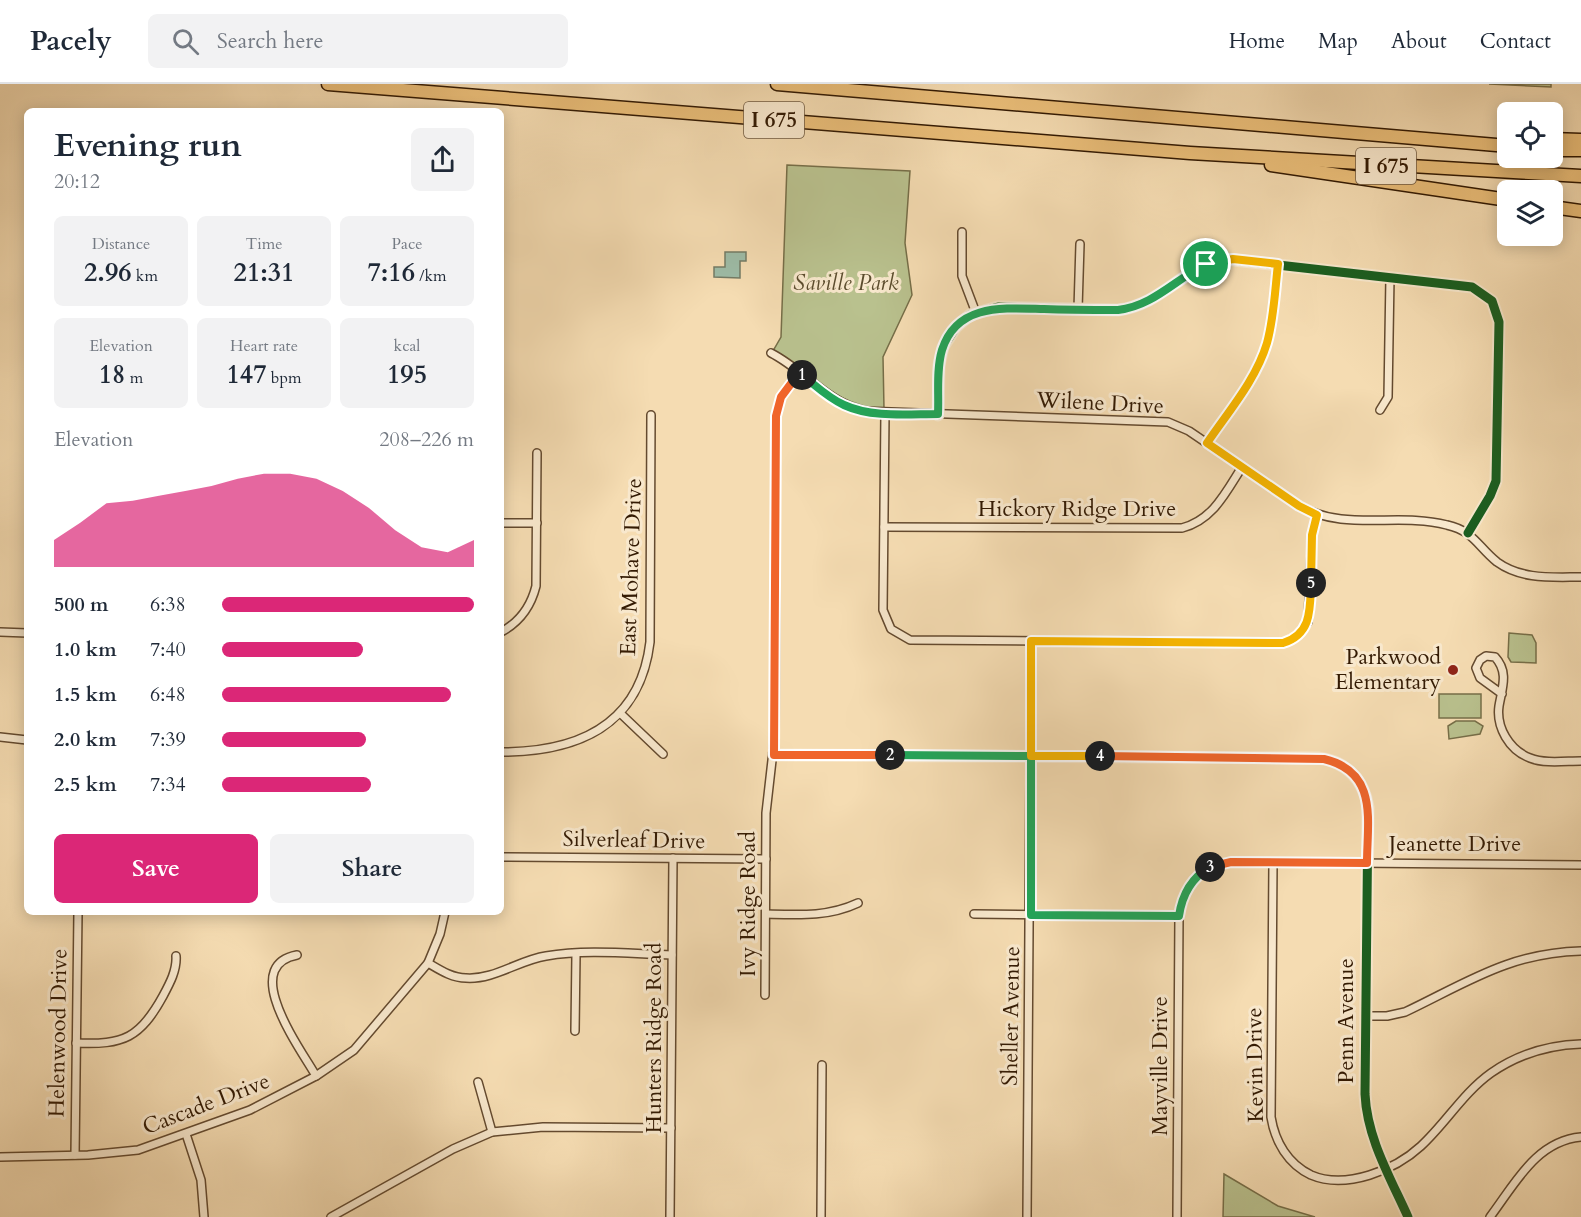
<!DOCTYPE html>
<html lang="en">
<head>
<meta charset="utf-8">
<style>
	body { margin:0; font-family:Cardo,serif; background:#f2f2f3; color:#1f2937; height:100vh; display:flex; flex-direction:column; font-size:22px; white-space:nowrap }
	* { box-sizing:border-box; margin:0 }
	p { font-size:20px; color:#747a83 }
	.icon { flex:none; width:33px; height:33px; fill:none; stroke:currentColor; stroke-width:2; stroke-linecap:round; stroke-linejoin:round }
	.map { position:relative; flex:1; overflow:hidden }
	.side { position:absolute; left:24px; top:24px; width:480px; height:807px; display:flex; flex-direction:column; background:#fff; border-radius:9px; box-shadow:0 3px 15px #0003 }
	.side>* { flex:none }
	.controls { position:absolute; left:1497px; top:18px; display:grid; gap:12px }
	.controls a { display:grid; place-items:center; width:66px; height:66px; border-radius:9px; background:#fff; box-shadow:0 3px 15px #0003; font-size:30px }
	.pin { position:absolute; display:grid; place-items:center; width:51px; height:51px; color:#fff; margin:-26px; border:3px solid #fff; border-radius:50%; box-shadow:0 2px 6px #0007 }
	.km { position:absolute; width:30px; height:30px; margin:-15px; border-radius:50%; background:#222; color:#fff; font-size:16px; line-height:30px; text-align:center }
	.round { display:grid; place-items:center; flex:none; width:63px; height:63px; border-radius:9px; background:#f2f2f3 }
	.summary { display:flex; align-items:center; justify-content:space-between; height:102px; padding:0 30px }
	h1 { font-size:33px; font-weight:700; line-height:45px }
	.metrics { display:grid; grid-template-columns:repeat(3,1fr); gap:9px; height:102px; padding:6px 30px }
	.metrics div { display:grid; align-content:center; border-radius:9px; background:#f2f2f3; text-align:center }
	.metrics b { font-size:26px; font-weight:700 }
	.metrics small { font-size:16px; font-weight:400 }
	.metrics p { font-size:16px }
	.chart { height:168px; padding:12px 30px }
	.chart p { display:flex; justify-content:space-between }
	.chart svg { width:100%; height:108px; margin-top:6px; fill:#db2777; opacity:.7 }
	.cta { display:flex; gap:12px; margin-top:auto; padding:12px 30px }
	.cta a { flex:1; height:69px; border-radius:9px; background:#db2777; color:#fff; font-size:24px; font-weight:700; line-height:69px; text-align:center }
	.cta a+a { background:#f2f2f3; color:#1f2937 }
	ul { padding:0 30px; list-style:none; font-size:20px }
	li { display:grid; grid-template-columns:96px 72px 1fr; align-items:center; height:45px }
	li i { height:15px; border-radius:8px; background:#db2777 }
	header { display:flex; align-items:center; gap:36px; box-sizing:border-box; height:84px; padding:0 30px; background:#fff; border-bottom:2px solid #e0e1e3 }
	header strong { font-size:28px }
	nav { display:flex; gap:33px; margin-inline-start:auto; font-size:21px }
	.search { width:420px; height:54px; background:#f2f2f3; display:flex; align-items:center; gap:15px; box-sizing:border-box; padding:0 21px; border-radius:9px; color:#747a83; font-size:22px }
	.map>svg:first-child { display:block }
	.green { fill:#b9c18e; stroke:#766e48; stroke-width:1.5 }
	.water { fill:#9dbca7; stroke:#737b65; stroke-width:1.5 }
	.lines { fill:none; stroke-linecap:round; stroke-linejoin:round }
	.street-casing { stroke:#644a2f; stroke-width:10 }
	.highway-casing { stroke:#331a03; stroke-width:15 }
	.street { stroke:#f8e8cd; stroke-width:7 }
	.highway { stroke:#eabe79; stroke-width:12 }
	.cycleway-casing { stroke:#f8e8cd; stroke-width:13 }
	.cycleway { stroke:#1b5e20; stroke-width:9 }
	.split-1-casing { stroke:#fff; stroke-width:12 }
	.split-2-casing { stroke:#fff; stroke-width:12 }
	.split-3-casing { stroke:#fff; stroke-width:12 }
	.split-4-casing { stroke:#fff; stroke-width:12 }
	.split-5-casing { stroke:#fff; stroke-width:12 }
	.split-6-casing { stroke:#fff; stroke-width:12 }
	.split-1 { stroke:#22a559; stroke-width:8 }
	.split-2 { stroke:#f0652b; stroke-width:8 }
	.split-3 { stroke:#22a559; stroke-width:8 }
	.split-4 { stroke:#f0652b; stroke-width:8 }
	.split-5 { stroke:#f5b400; stroke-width:8 }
	.split-6 { stroke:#f5b400; stroke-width:8 }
	.poi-dot { fill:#8f2418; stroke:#f8e8cd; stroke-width:2 }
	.labels { text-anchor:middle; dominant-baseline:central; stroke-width:6; stroke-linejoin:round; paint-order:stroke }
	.shield { fill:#f8e8cd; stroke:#6e5840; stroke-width:1.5 }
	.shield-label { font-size:21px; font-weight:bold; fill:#331a03 }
	.park-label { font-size:22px; font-style:italic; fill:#5b4c2d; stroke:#f8e8cd }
	.street-label { font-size:22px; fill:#331a03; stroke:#f8e8cd }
	.poi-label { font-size:22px; fill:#331a03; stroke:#f8e8cd; text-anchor:end }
</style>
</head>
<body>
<header>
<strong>Pacely</strong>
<div class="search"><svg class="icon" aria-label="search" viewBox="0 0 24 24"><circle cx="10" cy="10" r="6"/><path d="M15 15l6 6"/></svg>Search here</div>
<nav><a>Home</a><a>Map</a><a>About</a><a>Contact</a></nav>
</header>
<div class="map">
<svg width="1581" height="1133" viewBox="0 0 1581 1133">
	<rect width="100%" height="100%" fill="#f5dcb2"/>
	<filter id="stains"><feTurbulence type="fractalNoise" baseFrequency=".00333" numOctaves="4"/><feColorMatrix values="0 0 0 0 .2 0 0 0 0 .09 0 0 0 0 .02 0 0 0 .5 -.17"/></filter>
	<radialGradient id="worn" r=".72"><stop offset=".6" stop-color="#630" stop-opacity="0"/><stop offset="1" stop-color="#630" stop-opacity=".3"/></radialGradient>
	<g class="green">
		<path d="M1489 0H1551V3Z"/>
		<path d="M787 81 910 87 905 159 912 211 883 273 884 325C830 321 817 289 773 267L781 253Z"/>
		<path d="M1509 549 1532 551 1536 559V579L1511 578 1508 573Z"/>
		<rect x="1439" y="610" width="42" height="24"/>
		<path d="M1456 637H1475L1483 642 1480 650 1449 655 1448 642Z"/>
		<path d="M1224 1090 1278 1122 1315 1133H1223Z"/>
	</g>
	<path class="water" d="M725 168H746V177H740V194L714 193V183H725Z"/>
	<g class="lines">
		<defs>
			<g id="street">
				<path d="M962 148V192L976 229"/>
				<path d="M1078 225 1080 160"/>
				<path d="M771 269C804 286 826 317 863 327L1168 338 1189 347 1299 422C1346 448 1397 428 1447 441 1474 447 1478 463 1497 478 1522 496 1552 493 1581 493"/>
				<path d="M1380 326 1388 313 1390 193"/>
				<path d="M885 329 883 526 891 545 910 556 1283 559 1297 552 1308 538 1312 451 1317 431"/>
				<path d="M938 331 939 281 943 263 956 243 970 231 998 223 1118 226C1160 222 1184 182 1225 175L1472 203 1492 217 1499 238 1496 397 1490 412 1468 449"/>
				<path d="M1207 359C1228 328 1256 296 1267 259 1274 234 1275 206 1278 180"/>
				<path d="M501 439H537"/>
				<path d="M884 443 1182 444C1213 436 1226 408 1242 383"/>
				<path d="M0 548 27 549"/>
				<path d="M501 548C520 538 531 522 536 502L537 369"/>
				<path d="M1502 610 1480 594 1476 584 1480 576 1486 572 1495 573C1509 588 1502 604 1499 622 1496 643 1509 666 1530 674 1545 680 1565 677 1581 677"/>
				<path d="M620 629 663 670"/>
				<path d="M0 653 27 656"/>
				<path d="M501 668C577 668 640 642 650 558L651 331"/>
				<path d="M774 671 1318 674C1346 677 1364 696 1368 723L1365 1010C1367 1054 1390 1093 1408 1133"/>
				<path d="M501 773 766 775"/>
				<path d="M1273 779 1271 1033C1275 1058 1288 1080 1311 1091 1346 1106 1395 1086 1421 1062 1446 1039 1463 1009 1491 989 1517 971 1549 961 1581 960"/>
				<path d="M766 830C799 831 828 833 858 819"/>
				<path d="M974 830 1179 832"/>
				<path d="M297 871C239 882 300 964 316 992"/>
				<path d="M428 879C440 886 452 894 466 894 494 896 519 876 546 872 587 865 632 870 672 871"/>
				<path d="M765 911 766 729 775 650 776 332 781 313 799 289"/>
				<path d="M1366 932H1387L1405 928C1468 898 1509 869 1581 867"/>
				<path d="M575 947 576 870"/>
				<path d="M76 959C124 961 140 954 163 912 170 899 177 886 176 872"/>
				<path d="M478 998 492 1048"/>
				<path d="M186 1050 201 1096 204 1133"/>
				<path d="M75 1071 78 828"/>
				<path d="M0 1073 88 1071 138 1066 250 1026 316 992 354 966 428 879 440 850 445 828"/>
				<path d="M331 1133 453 1065 492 1048 543 1043 671 1044"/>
				<path d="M670 1133 673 774"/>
				<path d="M821 1133 822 981"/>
				<path d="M1027 1133 1031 557"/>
				<path d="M1177 1133 1179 832C1183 802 1200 783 1231 778L1581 781"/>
				<path d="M1490 1133C1515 1100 1536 1057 1581 1053"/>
			</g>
			<g id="highway">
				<path d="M328 0 1190 69 1581 92"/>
				<path d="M777 0 1508 62"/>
				<path d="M1552 55 1581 56"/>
				<path d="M1552 66H1581"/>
				<path d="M1271 81 1508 116"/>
				<path d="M1552 123 1581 127"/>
			</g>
		</defs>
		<use href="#street" class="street-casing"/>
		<use href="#highway" class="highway-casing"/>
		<use href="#street" class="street"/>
		<use href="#highway" class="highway"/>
		<defs>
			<g id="cycleway">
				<path d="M938 331 939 281 943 263 956 243 970 231 998 223 1118 226C1160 222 1184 182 1225 175L1472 203 1492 217 1499 238 1496 397 1490 412 1468 449"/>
				<path d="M774 671 1318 674C1346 677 1364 696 1368 723L1365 1010C1367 1054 1390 1093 1408 1133"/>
			</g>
		</defs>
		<use href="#cycleway" class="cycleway-casing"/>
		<use href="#cycleway" class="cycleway"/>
	</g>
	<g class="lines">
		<defs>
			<path id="split-1" d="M802 291C815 301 828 314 844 321 872 334 908 330 938 330 939 310 936 286 942 266 957 219 1004 224 1044 225 1069 226 1093 226 1118 226 1153 222 1176 195 1206 180"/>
			<path id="split-2" d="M802 291 799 289 781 313 776 332 774 671H890"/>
			<path id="split-3" d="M890 671 1031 672V831L1179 832C1182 811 1191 794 1210 783"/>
			<path id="split-4" d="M1100 672 1324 675C1379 688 1367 737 1367 779L1231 778 1210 783"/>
			<path id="split-5" d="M1100 672H1031V557L1283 559C1312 550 1310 525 1311 499"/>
			<path id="split-6" d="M1206 180 1233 175 1278 180C1275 206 1274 234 1267 259 1256 296 1228 328 1207 359L1299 422 1317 431 1312 451 1311 499"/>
		</defs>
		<use href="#split-1" class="split-1-casing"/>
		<use href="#split-2" class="split-2-casing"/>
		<use href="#split-3" class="split-3-casing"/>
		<use href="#split-4" class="split-4-casing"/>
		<use href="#split-5" class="split-5-casing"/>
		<use href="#split-6" class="split-6-casing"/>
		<use href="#split-1" class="split-1"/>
		<use href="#split-2" class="split-2"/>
		<use href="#split-3" class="split-3"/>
		<use href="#split-4" class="split-4"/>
		<use href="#split-5" class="split-5"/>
		<use href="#split-6" class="split-6"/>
	</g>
	<circle class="poi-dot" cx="1453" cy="586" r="6"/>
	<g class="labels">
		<g class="shield">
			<rect x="744" y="18" width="60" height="36" rx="4.5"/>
			<rect x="1356" y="64" width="60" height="36" rx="4.5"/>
		</g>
		<g class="shield-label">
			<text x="774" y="36">I 675</text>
			<text x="1386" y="82">I 675</text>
		</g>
		<g class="park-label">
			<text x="846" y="199">Saville Park</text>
		</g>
		<g class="street-label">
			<text transform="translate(1100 319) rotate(3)">Wilene Drive</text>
			<text x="1077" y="425">Hickory Ridge Drive</text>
			<text transform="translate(631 483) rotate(-88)">East Mohave Drive</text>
			<text transform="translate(634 756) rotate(1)">Silverleaf Drive</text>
			<text x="1455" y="760">Jeanette Drive</text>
			<text transform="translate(748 820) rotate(-90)">Ivy Ridge Road</text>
			<text transform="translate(1011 932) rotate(-89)">Sheller Avenue</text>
			<text transform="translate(1346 937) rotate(-90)">Penn Avenue</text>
			<text transform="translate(58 949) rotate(-89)">Helenwood Drive</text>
			<text transform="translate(654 954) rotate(-90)">Hunters Ridge Road</text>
			<text transform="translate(1255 981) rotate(-91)">Kevin Drive</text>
			<text transform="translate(1160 982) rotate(-90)">Mayville Drive</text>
			<text transform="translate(206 1020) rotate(-21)">Cascade Drive</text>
		</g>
		<g class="poi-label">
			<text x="1441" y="573">Parkwood<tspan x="1441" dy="25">Elementary</tspan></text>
		</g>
	</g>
	<rect width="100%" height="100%" filter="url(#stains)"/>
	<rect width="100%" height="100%" fill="url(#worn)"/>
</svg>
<div class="controls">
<a><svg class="icon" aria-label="locate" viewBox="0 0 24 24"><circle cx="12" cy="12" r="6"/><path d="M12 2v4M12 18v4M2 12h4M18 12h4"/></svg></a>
<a><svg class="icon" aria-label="layers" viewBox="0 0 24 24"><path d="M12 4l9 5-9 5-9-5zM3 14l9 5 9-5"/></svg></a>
</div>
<div class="pin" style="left:1206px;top:180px;background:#1e9e55"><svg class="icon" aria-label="arrive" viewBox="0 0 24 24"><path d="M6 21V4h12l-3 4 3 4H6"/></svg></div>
<b class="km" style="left:802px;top:291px">1</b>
<b class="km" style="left:890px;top:671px">2</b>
<b class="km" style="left:1210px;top:783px">3</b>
<b class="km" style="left:1100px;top:672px">4</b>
<b class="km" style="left:1311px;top:499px">5</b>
<section class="side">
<div class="summary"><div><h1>Evening run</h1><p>20:12</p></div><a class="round"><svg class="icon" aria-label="share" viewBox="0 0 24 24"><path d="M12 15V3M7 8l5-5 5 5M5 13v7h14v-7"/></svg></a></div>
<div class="metrics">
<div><p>Distance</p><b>2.96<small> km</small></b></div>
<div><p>Time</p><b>21:31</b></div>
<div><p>Pace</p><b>7:16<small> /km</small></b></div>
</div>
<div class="metrics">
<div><p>Elevation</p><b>18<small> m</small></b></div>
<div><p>Heart rate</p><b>147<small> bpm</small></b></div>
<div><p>kcal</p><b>195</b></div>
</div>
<div class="chart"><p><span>Elevation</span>208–226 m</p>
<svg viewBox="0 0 160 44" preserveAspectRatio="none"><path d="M0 44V33L10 26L20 18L30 17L40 15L50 13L60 11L70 8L80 6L90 6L100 8L110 13L120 20L130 29L140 36L150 38L160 33V44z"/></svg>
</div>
<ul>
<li><b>500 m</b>6:38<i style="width:100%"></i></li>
<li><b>1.0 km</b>7:40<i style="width:56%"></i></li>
<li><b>1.5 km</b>6:48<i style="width:91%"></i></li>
<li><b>2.0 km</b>7:39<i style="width:57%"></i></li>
<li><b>2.5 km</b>7:34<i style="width:59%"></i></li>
</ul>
<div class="cta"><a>Save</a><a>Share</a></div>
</section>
</div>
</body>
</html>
